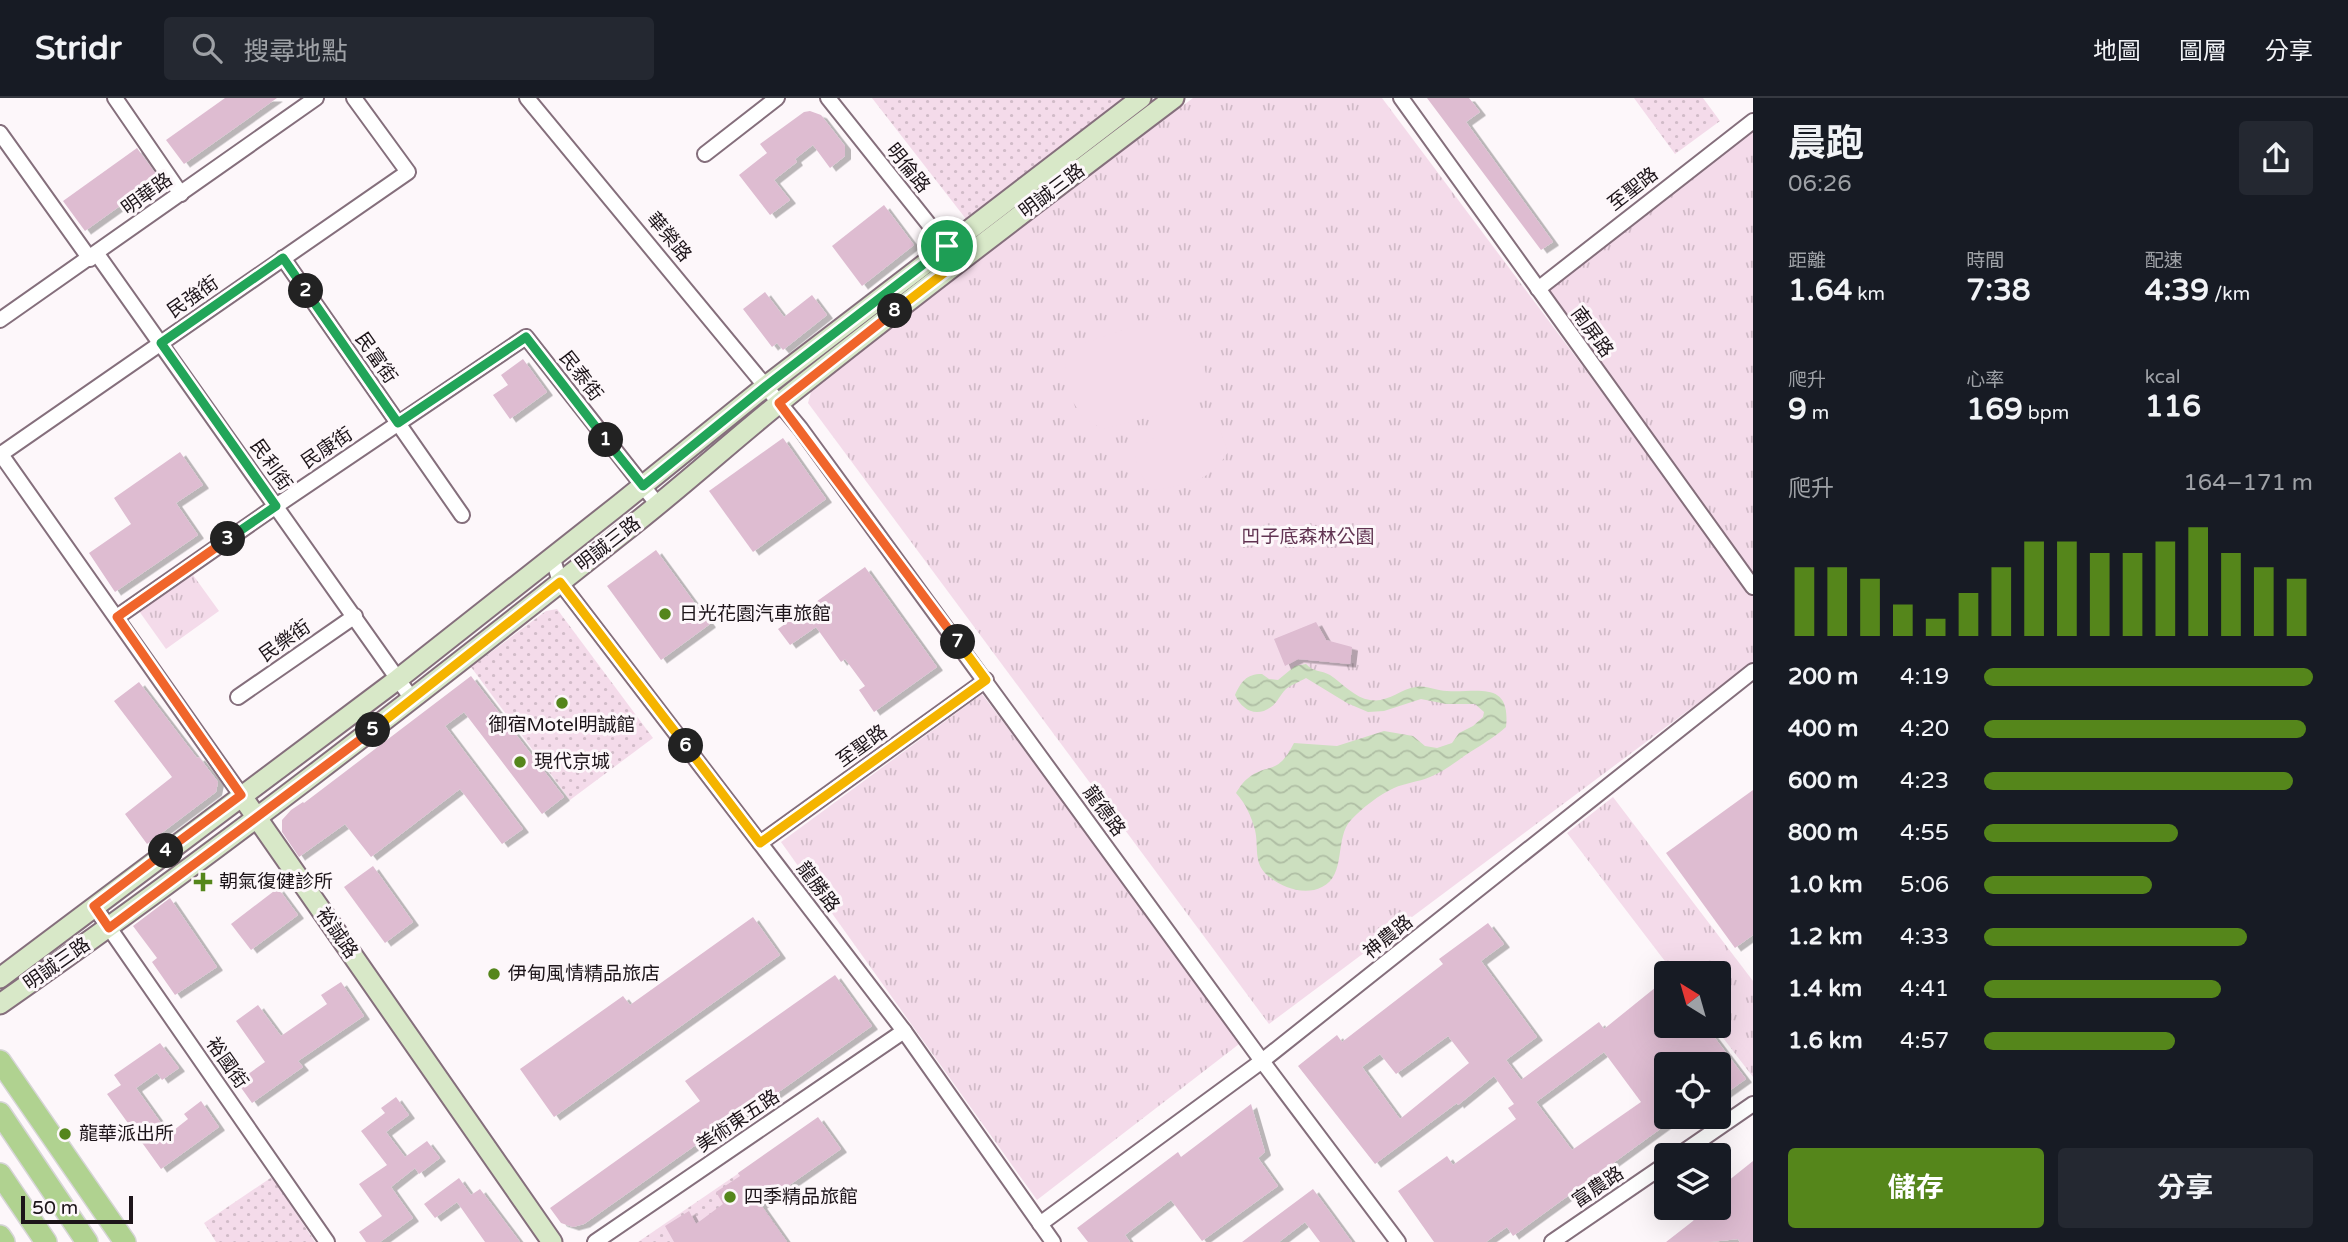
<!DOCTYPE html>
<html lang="zh-TW">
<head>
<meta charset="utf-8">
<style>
	body { margin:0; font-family:"Varela Round","Noto Sans TC",sans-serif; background:#242831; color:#f1f3f6; height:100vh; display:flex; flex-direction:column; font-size:26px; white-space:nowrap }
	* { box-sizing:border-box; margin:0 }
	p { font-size:23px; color:#9ea1a6 }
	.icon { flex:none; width:38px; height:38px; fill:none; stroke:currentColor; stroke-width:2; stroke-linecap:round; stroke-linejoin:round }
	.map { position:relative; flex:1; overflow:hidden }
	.panel { display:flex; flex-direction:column; background:#171b24; width:595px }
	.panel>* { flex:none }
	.needle { width:46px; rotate:323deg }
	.tools { position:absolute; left:1654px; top:863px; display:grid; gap:14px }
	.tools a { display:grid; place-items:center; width:77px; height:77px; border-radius:7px; background:#171b24; box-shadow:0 7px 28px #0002; font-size:35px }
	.scale { position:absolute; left:21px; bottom:18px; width:112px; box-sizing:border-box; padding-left:7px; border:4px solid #1d151a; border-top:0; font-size:19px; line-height:24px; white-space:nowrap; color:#1d151a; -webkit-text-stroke:5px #fdf7fa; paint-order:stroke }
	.pin { position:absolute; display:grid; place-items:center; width:60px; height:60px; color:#fff; margin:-30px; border:4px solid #fff; border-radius:50%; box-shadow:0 2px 7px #0007 }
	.km { position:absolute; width:35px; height:35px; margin:-18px; border-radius:50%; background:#222; color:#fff; font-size:19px; line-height:35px; text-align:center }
	.round { display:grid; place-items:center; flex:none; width:74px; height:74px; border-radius:7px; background:#242831 }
	.summary { display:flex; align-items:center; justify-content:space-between; height:119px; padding:0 35px }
	h1 { font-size:38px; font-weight:700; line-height:52px }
	.figures { display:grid; grid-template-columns:repeat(3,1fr); gap:10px; height:119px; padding:7px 35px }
	.figures div { display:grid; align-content:center }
	.figures b { font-size:30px; font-weight:700 }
	.figures small { font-size:19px; font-weight:400 }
	.figures p { font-size:19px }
	.chart { height:196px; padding:14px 35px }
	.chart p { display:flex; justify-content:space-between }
	.chart svg { width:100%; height:126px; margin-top:7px; stroke:#55861b; stroke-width:6 }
	.action { display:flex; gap:14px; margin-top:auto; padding:14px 35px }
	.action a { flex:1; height:80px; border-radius:7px; background:#55861b; color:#fff; font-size:28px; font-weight:700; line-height:80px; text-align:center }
	.action a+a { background:#242831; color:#f1f3f6 }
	ul { padding:0 35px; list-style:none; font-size:23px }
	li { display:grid; grid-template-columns:112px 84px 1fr; align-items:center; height:52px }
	li i { height:18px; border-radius:9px; background:#55861b }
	header { display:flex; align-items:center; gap:42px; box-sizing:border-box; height:98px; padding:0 35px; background:#171b24; border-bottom:2px solid #363941 }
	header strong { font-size:33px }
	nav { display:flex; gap:38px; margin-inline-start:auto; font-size:24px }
	.search { width:490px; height:63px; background:#242831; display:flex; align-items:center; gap:18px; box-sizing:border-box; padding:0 24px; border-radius:7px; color:#9ea1a6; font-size:26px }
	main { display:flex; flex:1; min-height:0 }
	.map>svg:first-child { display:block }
	.grass { fill:url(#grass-dots) }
	.park { fill:url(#park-tufts) }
	.pitch { fill:#f4dbea }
	.water { fill:url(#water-waves) }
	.building { fill:#debcd1; fill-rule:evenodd; filter:url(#shadow) }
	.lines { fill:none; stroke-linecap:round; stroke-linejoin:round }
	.street-casing { stroke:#856f7c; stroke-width:18 }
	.secondary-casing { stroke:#856f7c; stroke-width:23 }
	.primary-casing { stroke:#d6d5d6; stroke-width:24 }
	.street { stroke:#fff; stroke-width:14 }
	.secondary { stroke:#d8e8c8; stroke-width:19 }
	.primary { stroke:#b0d290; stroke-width:21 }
	.split-1-casing { stroke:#fff; stroke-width:14 }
	.split-2-casing { stroke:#fff; stroke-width:14 }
	.split-3-casing { stroke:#fff; stroke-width:14 }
	.split-4-casing { stroke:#fff; stroke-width:14 }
	.split-5-casing { stroke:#fff; stroke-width:14 }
	.split-6-casing { stroke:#fff; stroke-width:14 }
	.split-7-casing { stroke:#fff; stroke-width:14 }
	.split-8-casing { stroke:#fff; stroke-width:14 }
	.split-9-casing { stroke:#fff; stroke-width:14 }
	.split-1 { stroke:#22a559; stroke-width:9 }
	.split-2 { stroke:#22a559; stroke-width:9 }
	.split-3 { stroke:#22a559; stroke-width:9 }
	.split-4 { stroke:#f0652b; stroke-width:9 }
	.split-5 { stroke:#f0652b; stroke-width:9 }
	.split-6 { stroke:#f5b400; stroke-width:9 }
	.split-7 { stroke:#f5b400; stroke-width:9 }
	.split-8 { stroke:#f0652b; stroke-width:9 }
	.split-9 { stroke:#f5b400; stroke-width:9 }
	.poi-dot { fill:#55861b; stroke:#fdf7fa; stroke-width:2.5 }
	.labels { text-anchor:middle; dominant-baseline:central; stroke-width:6; stroke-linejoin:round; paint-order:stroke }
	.street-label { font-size:19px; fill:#1d151a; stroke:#fdf7fa }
	.park-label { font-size:19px; fill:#603351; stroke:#fdf7fa }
	.poi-label { font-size:19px; fill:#1d151a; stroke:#fdf7fa; text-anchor:start }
</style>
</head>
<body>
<header>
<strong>Stridr</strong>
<div class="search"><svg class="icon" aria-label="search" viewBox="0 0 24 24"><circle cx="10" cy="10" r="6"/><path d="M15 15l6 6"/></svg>搜尋地點</div>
<nav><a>地圖</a><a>圖層</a><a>分享</a></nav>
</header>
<main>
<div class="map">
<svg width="1753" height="1144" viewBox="0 0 1753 1144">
	<defs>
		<pattern id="grass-dots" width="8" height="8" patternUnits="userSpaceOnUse" patternTransform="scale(1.75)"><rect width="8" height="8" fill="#f4dbea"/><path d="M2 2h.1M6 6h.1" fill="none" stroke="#d1bbc8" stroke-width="1.8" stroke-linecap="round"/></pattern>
		<pattern id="park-tufts" width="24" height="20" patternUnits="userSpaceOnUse" patternTransform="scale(1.75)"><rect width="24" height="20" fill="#f4dbea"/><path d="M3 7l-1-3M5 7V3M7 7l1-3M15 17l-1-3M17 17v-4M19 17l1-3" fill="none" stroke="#d1bbc8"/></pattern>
		<pattern id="water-waves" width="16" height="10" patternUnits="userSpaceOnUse" patternTransform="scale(1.75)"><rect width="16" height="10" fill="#ccdfbf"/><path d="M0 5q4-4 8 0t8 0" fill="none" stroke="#afbea4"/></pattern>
		<filter id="shadow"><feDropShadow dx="6" dy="3.5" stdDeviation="0" flood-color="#0004"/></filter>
	</defs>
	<rect width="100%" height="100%" fill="#fdf7fa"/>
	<g class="grass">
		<path d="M872 0H1123L966 121Z"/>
		<path d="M1634 0H1703L1720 23 1675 56Z"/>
		<path d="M557 511 653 640 570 702 471 569 546 513Z"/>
		<path d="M739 1075 787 1144H638Z"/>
		<path d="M272 1079 315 1144H216L204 1125Z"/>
	</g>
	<g class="park">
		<path d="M1193 0H1382L1753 496V564L1269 926 808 305 813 287Z"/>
		<path d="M1753 33V475L1541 190Z"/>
		<path d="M193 477 219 513 166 551 139 513Z"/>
		<path d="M982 596 1243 943 1037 1102 781 744Z"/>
		<path d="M1613 699 1753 883V979L1714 928H1718V875H1674L1567 735Z"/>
	</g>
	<path class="pitch" d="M1162 218 1184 228 1201 257 1206 276 1194 297 1201 313 1220 332 1228 354C1209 385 1188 386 1154 392 1142 381 1137 371 1135 354L1165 331 1158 317 1102 331 1082 318 1066 293 1065 265 1085 245Z"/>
	<path class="water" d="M1306 566C1313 574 1321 572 1330 577 1342 585 1355 600 1370 602 1388 605 1400 591 1416 589 1427 587 1436 593 1447 593 1478 595 1511 582 1506 629 1496 638 1486 644 1475 651 1460 660 1447 672 1430 679 1418 684 1405 685 1394 690 1380 696 1361 711 1351 722 1334 740 1347 777 1322 789 1305 798 1281 790 1267 777 1253 764 1259 749 1255 732 1251 718 1246 706 1236 695 1239 690 1243 684 1247 681 1268 664 1277 679 1294 645L1337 648 1384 633 1413 638 1425 648 1437 650 1452 645 1459 635 1473 628 1483 619 1484 614 1475 606H1446L1421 601 1384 613 1368 614 1347 605 1306 580C1299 584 1291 587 1286 591 1280 597 1277 605 1271 609 1256 620 1242 612 1235 597 1241 584 1246 576 1262 576L1269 581 1278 582 1295 568Z"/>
	<g class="building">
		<path d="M225 0H277L184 66 166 42Z"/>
		<path d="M1427 0H1469L1480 14 1466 24 1553 144 1541 152Z"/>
		<path d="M810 13 821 17 845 48V58L830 70 813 47 795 61 797 64 774 82 790 102 770 117 739 77 767 55 760 46 804 14Z"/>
		<path d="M137 50 159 80 85 133 63 103Z"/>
		<path d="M884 107 914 147 862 188 832 148Z"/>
		<path d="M765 194 784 219 812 197 827 217 783 252 777 245 772 249 743 211Z"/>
		<path d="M523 261 547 294 510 321 493 297 508 287 501 277Z"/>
		<path d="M783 340 826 401 753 454 709 393Z"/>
		<path d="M180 354 203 387 176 405 198 437 115 494 89 455 131 426 114 400Z"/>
		<path d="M656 452 710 526 661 562 607 488Z"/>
		<path d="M865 469 937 569 874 614 859 592 865 588 845 561 841 564 816 529 790 547 778 531Z"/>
		<path d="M1316 524 1326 542 1352 549 1350 566 1298 561 1285 568 1274 541Z"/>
		<path d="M471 578 564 699 542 716 464 614 445 628 523 731 502 746 460 691 371 759 345 726 299 759 282 734V722L291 712 303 704 304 705Z"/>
		<path d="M139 584 197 660 199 659 218 684 216 694 147 746 125 716 172 679 114 603Z"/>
		<path d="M1753 692V837L1735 850 1666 755Z"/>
		<path d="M373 768 413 824 385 845 344 789Z"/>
		<path d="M278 790 298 817 251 852 231 826Z"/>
		<path d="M170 800 217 869 175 897 152 864 157 860 133 828Z"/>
		<path d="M753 819 780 857 554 1019 520 971 623 898 630 907Z"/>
		<path d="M1488 825 1504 846 1481 863 1537 939 1506 962 1521 982 1599 924 1604 931 1666 881V928H1706L1746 981 1718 1001V966H1666V1018H1678L1513 1138 1507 1129 1486 1144H1434L1398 1093 1447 1058 1453 1067 1516 1021 1508 1010 1514 1006 1494 978 1458 1007 1457 1005 1375 1066 1298 968 1337 937 1342 944 1443 866 1439 861ZM1448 938 1469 965 1400 1021 1362 969 1380 956 1396 976ZM1604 954 1641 1004 1572 1052 1536 1004Z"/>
		<path d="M835 877 872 928 722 1034 720 1030 584 1126 573 1129 561 1125 550 1110 700 1003 685 983Z"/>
		<path d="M341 884 364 918 298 963 303 969 252 1005 237 984 265 964 236 923 258 907 281 938 327 906 321 897Z"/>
		<path d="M160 945 179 970 162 982 157 975 136 990 169 1036 188 1021 184 1016 201 1003 219 1029 161 1071 107 996 121 987 114 977Z"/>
		<path d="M396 999 409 1017 386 1034 405 1059 427 1043 440 1060 419 1076 415 1070 391 1089 413 1120 380 1144H366L359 1134 382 1118 359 1086 387 1067 361 1033 385 1015 381 1010Z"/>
		<path d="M1251 1006 1265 1054 1258 1060 1278 1088 1202 1143 1171 1102 1125 1137 1130 1144H1088L1077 1130 1178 1054 1181 1059Z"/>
		<path d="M818 1019 841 1051 761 1107 787 1144H674L665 1128 689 1113 696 1126 723 1106 716 1094 740 1078 738 1075Z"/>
		<path d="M1753 1063V1144H1740L1738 1141 1710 1144H1666L1693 1123 1701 1110H1718V1091Z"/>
		<path d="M459 1080 471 1097 480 1091 520 1144H485L457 1104 435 1120 424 1106Z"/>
		<path d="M1313 1091 1352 1144H1320L1305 1124 1279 1144H1242Z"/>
	</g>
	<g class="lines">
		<defs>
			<g id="street">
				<path d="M115 0 181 96"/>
				<path d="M527 0 800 330 1262 963 1398 1144"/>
				<path d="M828 0 951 154"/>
				<path d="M1401 0 1753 489"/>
				<path d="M0 35 90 161"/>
				<path d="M705 56 777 0"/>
				<path d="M97 156 412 601"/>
				<path d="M283 160 462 417"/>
				<path d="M1538 191 1753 23"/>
				<path d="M0 222 316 0"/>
				<path d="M0 355 241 697"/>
				<path d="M1 356 408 74 354 0"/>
				<path d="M552 458 560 484 904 933 1053 1144"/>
				<path d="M117 519 276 408 526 239 658 407"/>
				<path d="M238 599 355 518"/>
				<path d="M760 745 986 582"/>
				<path d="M94 808 327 1144"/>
				<path d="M1679 1057 1753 1006"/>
				<path d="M1040 1126 1262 963 1753 573"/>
				<path d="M595 1144 904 933"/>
				<path d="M1552 1144 1666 1066"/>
			</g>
			<g id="secondary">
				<path d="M241 697 552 1144"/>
				<path d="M0 880 398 581 620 406 766 288 1141 0"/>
				<path d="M0 906C214 757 420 596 624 434 687 385 745 331 808 282 929 186 1051 93 1174 0"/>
			</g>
			<g id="primary">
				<path d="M0 963 125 1144"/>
				<path d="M0 1015 87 1144"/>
				<path d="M0 1076 46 1144"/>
				<path d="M0 1138 4 1144"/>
			</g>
		</defs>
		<use href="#street" class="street-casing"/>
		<use href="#secondary" class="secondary-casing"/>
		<use href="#primary" class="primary-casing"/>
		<use href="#street" class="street"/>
		<use href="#secondary" class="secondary"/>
		<use href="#primary" class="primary"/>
	</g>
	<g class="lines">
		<defs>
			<path id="split-1" d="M606 342 643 388 766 288 947 148"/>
			<path id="split-2" d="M306 193 398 325 526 239 606 342"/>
			<path id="split-3" d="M228 441 276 408 161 245 283 160 306 193"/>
			<path id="split-4" d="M166 753 241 697 117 519 228 441"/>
			<path id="split-5" d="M166 753 94 808 109 830 373 632"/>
			<path id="split-6" d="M373 632 560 484 686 648"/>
			<path id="split-7" d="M686 648 760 745 986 582 958 544"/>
			<path id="split-8" d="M895 213 779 305 958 544"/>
			<path id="split-9" d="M895 213 958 164 947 148"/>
		</defs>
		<use href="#split-1" class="split-1-casing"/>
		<use href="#split-2" class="split-2-casing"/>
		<use href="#split-3" class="split-3-casing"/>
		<use href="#split-4" class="split-4-casing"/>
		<use href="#split-5" class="split-5-casing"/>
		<use href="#split-6" class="split-6-casing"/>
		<use href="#split-7" class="split-7-casing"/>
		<use href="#split-8" class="split-8-casing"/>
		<use href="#split-9" class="split-9-casing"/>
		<use href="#split-1" class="split-1"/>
		<use href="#split-2" class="split-2"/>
		<use href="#split-3" class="split-3"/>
		<use href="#split-4" class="split-4"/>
		<use href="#split-5" class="split-5"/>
		<use href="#split-6" class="split-6"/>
		<use href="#split-7" class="split-7"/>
		<use href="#split-8" class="split-8"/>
		<use href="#split-9" class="split-9"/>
	</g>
	<g class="poi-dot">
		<circle cx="665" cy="516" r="7"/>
		<circle cx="562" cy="605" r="7"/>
		<circle cx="520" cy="664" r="7"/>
		<path d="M199.5 773.5h7v7h7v7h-7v7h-7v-7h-7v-7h7z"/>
		<circle cx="494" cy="876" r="7"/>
		<circle cx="65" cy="1036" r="7"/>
		<circle cx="730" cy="1099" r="7"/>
	</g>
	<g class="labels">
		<g class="street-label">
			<text transform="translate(908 70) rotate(51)">明倫路</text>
			<text transform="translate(1633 91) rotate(-38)">至聖路</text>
			<text transform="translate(1052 93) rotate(-37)">明誠三路</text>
			<text transform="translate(147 96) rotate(-36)">明華路</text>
			<text transform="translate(669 139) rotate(50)">華榮路</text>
			<text transform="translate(193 199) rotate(-35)">民強街</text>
			<text transform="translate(1592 234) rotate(54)">南屏路</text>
			<text transform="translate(376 260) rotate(55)">民富街</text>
			<text transform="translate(581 278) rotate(52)">民泰街</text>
			<text transform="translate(327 350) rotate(-34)">民康街</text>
			<text transform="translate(271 367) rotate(55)">民利街</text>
			<text transform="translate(608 446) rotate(-38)">明誠三路</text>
			<text transform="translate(285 543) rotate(-35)">民樂街</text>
			<text transform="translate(862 648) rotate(-36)">至聖路</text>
			<text transform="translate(1104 713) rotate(54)">龍德路</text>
			<text transform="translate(818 789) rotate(53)">龍勝路</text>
			<text transform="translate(337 835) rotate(55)">裕誠路</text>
			<text transform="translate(1388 839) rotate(-39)">神農路</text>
			<text transform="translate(57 866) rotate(-35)">明誠三路</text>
			<text transform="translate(227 965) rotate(55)">裕國街</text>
			<text transform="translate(738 1023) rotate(-34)">美術東五路</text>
			<text transform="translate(1598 1089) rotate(-34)">富農路</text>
		</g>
		<g class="park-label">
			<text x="1308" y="439">凹子底森林公園</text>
		</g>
		<g class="poi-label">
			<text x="679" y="516">日光花園汽車旅館</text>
			<text x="562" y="627" text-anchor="middle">御宿Motel明誠館</text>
			<text x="534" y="664">現代京城</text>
			<text x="219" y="784">朝氣復健診所</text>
			<text x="508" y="876">伊甸風情精品旅店</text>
			<text x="79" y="1036">龍華派出所</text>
			<text x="744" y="1099">四季精品旅館</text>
		</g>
	</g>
</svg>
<div class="tools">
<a><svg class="needle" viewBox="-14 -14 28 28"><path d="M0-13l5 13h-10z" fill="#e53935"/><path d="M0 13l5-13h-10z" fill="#9ea1a6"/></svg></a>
<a><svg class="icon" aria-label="locate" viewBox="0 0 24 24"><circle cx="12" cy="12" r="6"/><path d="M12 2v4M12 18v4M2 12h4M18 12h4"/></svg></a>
<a><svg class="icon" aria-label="layers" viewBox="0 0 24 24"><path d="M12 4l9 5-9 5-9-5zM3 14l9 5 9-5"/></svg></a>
</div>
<div class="scale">50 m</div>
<div class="pin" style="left:947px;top:148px;background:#1e9e55"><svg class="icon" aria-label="arrive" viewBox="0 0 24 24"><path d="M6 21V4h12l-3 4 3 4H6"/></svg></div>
<b class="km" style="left:606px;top:342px">1</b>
<b class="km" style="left:306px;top:193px">2</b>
<b class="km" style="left:228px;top:441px">3</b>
<b class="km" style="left:166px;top:753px">4</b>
<b class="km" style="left:373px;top:632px">5</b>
<b class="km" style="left:686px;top:648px">6</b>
<b class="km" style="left:958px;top:544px">7</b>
<b class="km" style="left:895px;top:213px">8</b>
</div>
<section class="panel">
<div class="summary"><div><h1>晨跑</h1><p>06:26</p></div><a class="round"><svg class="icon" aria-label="share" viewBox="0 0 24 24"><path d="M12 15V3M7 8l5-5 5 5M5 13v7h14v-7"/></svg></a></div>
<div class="figures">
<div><p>距離</p><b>1.64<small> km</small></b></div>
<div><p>時間</p><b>7:38</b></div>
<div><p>配速</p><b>4:39<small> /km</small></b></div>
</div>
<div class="figures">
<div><p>爬升</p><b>9<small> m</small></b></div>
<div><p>心率</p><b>169<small> bpm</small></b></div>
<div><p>kcal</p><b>116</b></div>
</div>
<div class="chart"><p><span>爬升</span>164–171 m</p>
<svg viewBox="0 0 160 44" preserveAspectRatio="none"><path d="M5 44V20M15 44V20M25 44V24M35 44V33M45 44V38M55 44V29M65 44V20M75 44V11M85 44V11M95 44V15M105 44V15M115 44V11M125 44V6M135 44V15M145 44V20M155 44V24"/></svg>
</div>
<ul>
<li><b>200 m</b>4:19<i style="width:100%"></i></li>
<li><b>400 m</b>4:20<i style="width:98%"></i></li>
<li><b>600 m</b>4:23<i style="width:94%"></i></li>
<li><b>800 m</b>4:55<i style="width:59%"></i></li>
<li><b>1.0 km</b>5:06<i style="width:51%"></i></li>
<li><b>1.2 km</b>4:33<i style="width:80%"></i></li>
<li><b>1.4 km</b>4:41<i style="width:72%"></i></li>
<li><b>1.6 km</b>4:57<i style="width:58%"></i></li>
</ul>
<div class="action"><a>儲存</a><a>分享</a></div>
</section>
</main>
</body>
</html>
